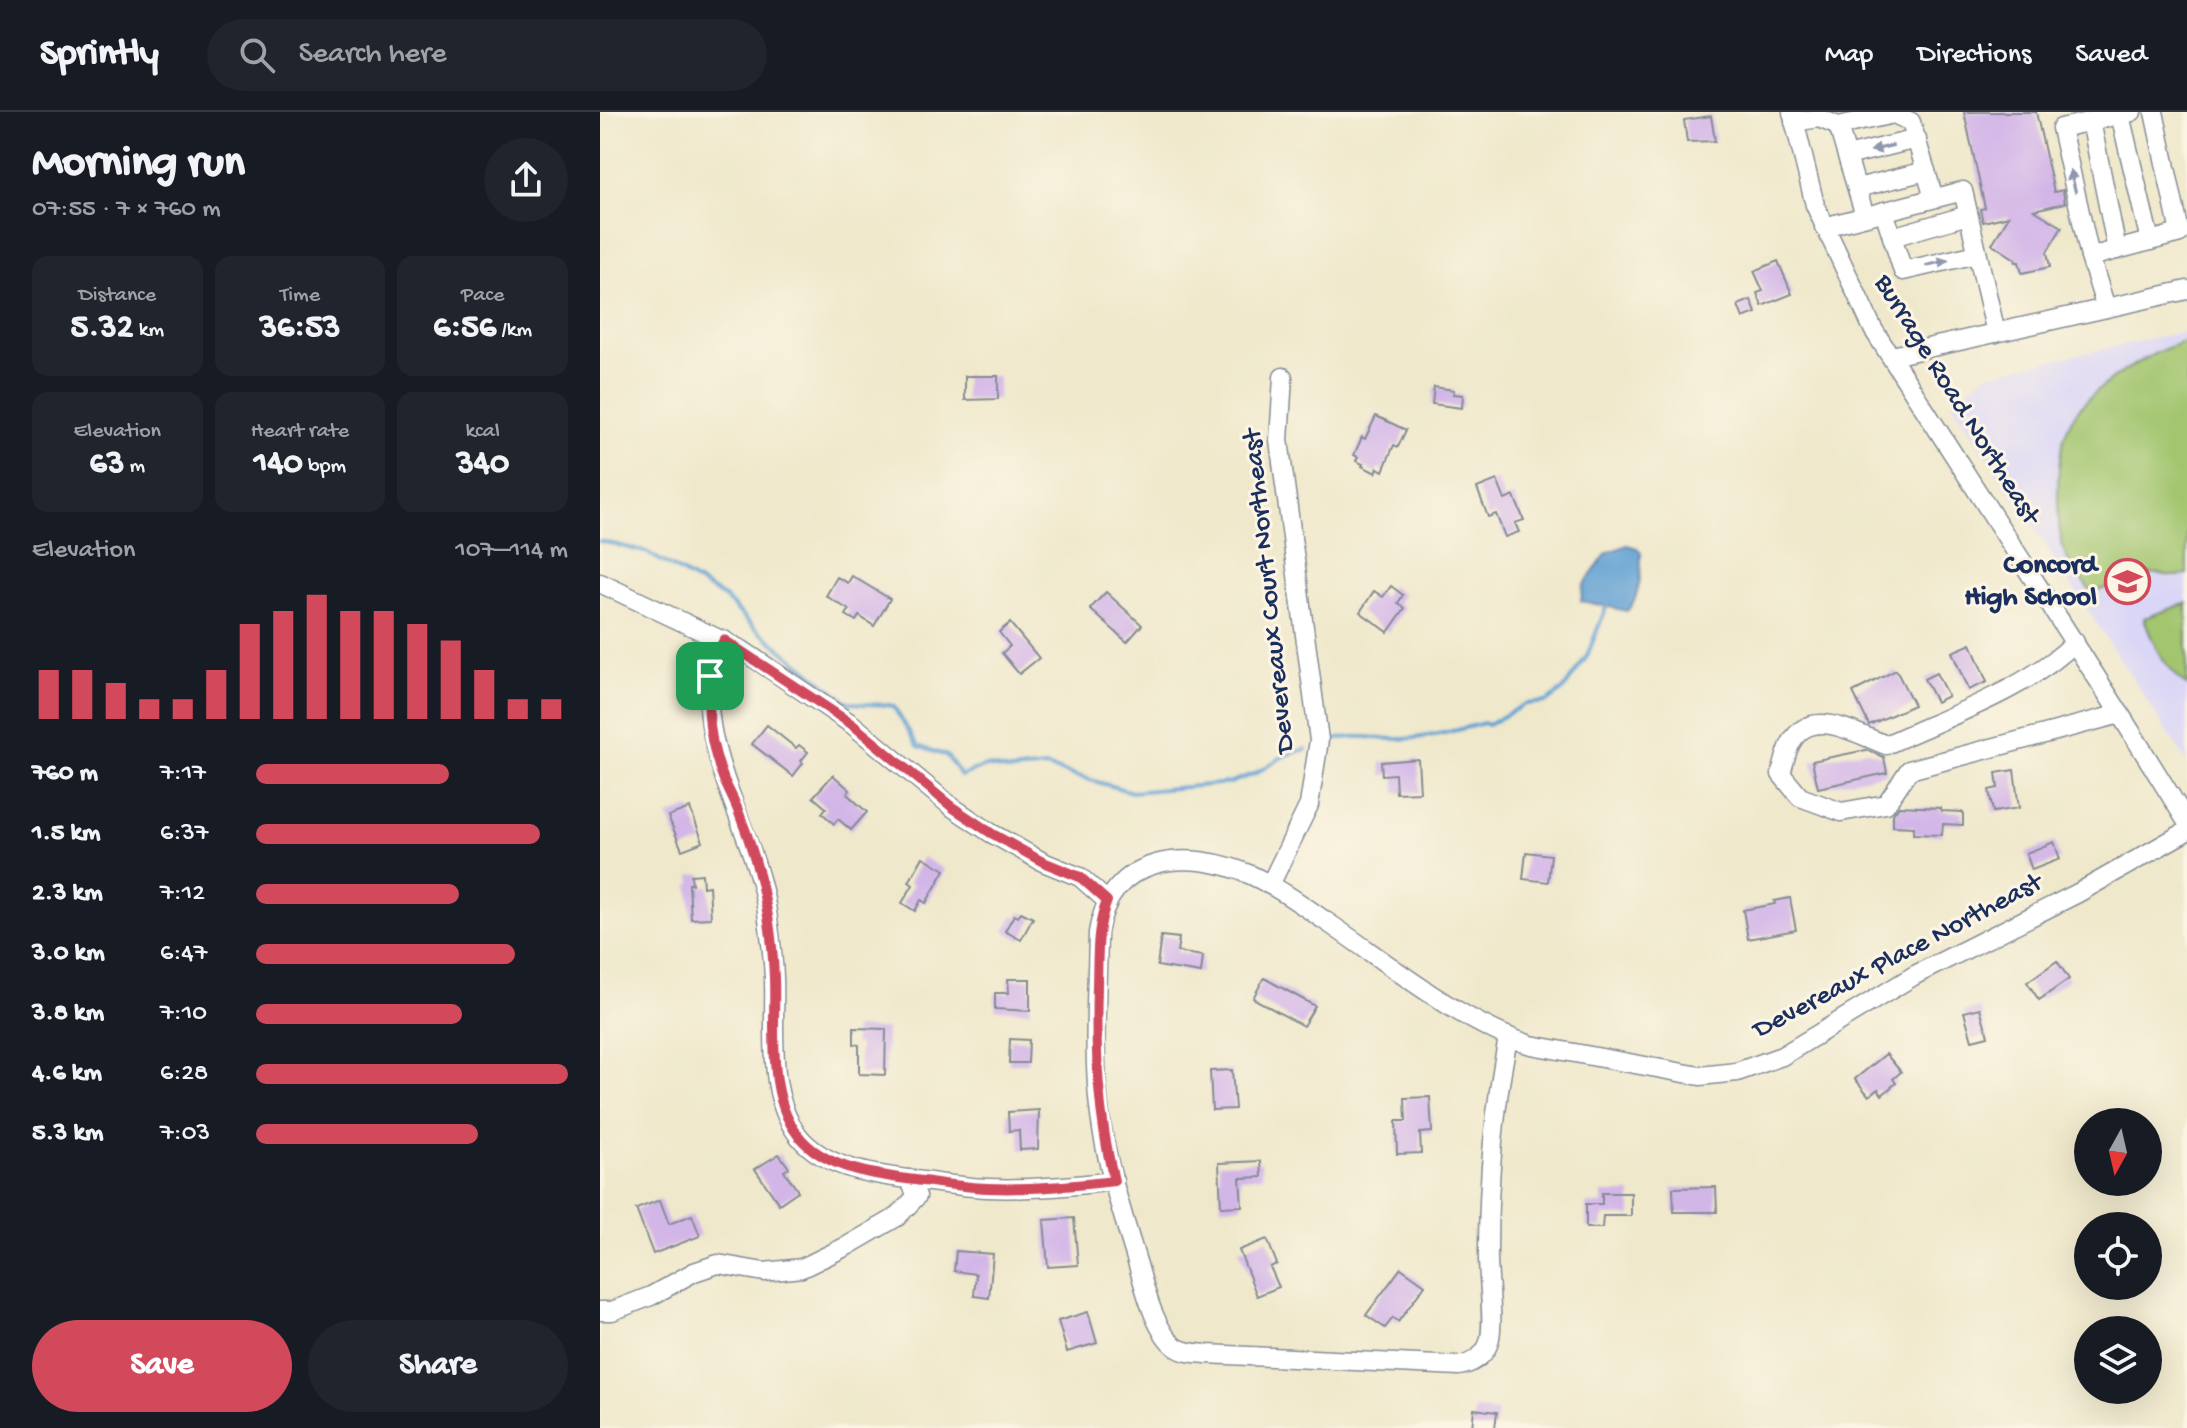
<!DOCTYPE html>
<html lang="en">
<head>
<meta charset="utf-8">
<style>
	body { margin:0; font-family:"Gochi Hand",sans-serif; background:#20242c; color:#f1f3f6; height:100vh; display:flex; flex-direction:column; font-size:30px; white-space:nowrap }
	* { box-sizing:border-box; margin:0 }
	p { font-size:26px; color:#9ea1a6 }
	.icon { flex:none; width:44px; height:44px; fill:none; stroke:currentColor; stroke-width:2; stroke-linecap:round; stroke-linejoin:round }
	.map { position:relative; flex:1; overflow:hidden }
	.details { display:flex; flex-direction:column; background:#171b24; width:600px }
	.details>* { flex:none }
	.needle { width:52px; rotate:188deg }
	.fabs { position:absolute; left:1474px; top:996px; display:grid; gap:16px }
	.fabs a { display:grid; place-items:center; width:88px; height:88px; border-radius:50%; background:#171b24; box-shadow:0 8px 32px #0002; font-size:40px }
	.pin { position:absolute; display:grid; place-items:center; width:68px; height:68px; color:#fff; margin:-34px; border-radius:16px; box-shadow:0 4px 12px #0006 }
	.round { display:grid; place-items:center; flex:none; width:84px; height:84px; border-radius:42px; background:#20242c }
	.headline { display:flex; align-items:center; justify-content:space-between; height:136px; padding:0 32px }
	h1 { font-size:44px; font-weight:800; line-height:60px }
	.figures { display:grid; grid-template-columns:repeat(3,1fr); gap:12px; height:136px; padding:8px 32px }
	.figures div { display:grid; align-content:center; border-radius:16px; background:#20242c; text-align:center }
	.figures b { font-size:34px; font-weight:800 }
	.figures small { font-size:22px; font-weight:400 }
	.figures p { font-size:22px }
	.chart { height:224px; padding:16px 32px }
	.chart p { display:flex; justify-content:space-between }
	.chart svg { width:100%; height:144px; margin-top:8px; stroke:#d1495b; stroke-width:6 }
	.action { display:flex; gap:16px; margin-top:auto; padding:16px 32px }
	.action a { flex:1; height:92px; border-radius:48px; background:#d1495b; color:#fff; font-size:32px; font-weight:800; line-height:92px; text-align:center }
	.action a+a { background:#20242c; color:#f1f3f6 }
	ul { padding:0 32px; list-style:none; font-size:26px }
	li { display:grid; grid-template-columns:128px 96px 1fr; align-items:center; height:60px }
	li i { height:20px; border-radius:10px; background:#d1495b }
	header { display:flex; align-items:center; gap:48px; box-sizing:border-box; height:112px; padding:0 40px; background:#171b24; border-bottom:2px solid #363941 }
	header strong { font-size:38px }
	nav { display:flex; gap:44px; margin-inline-start:auto; font-size:28px }
	.search { width:560px; height:72px; background:#20242c; display:flex; align-items:center; gap:20px; box-sizing:border-box; padding:0 28px; border-radius:44px; color:#9ea1a6; font-size:30px }
	main { display:flex; flex:1; min-height:0 }
	.map>svg:first-child { display:block }
	.built { fill:#dad6f7 }
	.green { fill:#a2c56e; stroke:#5e7a66; stroke-width:2 }
	.water { fill:#61a0d3; stroke:#3e6898; stroke-width:2 }
	.lines { fill:none; stroke-linecap:round; stroke-linejoin:round }
	.stream { stroke:#61a0d3; stroke-width:4 }
	.building { fill:#d3b6e8 }
	.minor-casing { stroke:#858c94; stroke-width:21 }
	.minor { stroke:#fff; stroke-width:18 }
	.oneway { fill:#8d97ae }
	.route-casing { stroke:#fff; stroke-width:16 }
	.route { stroke:#d1495b; stroke-width:10 }
	.labels { text-anchor:middle; dominant-baseline:central; stroke-width:6; stroke-linejoin:round; paint-order:stroke }
	.street-label { font-size:28px; fill:#1b2f5e; stroke:#fcf5e5 }
	.poi-label { font-size:28px; font-weight:bold; fill:#1b2f5e; stroke:#fcf5e5; text-anchor:end }
</style>
</head>
<body>
<header>
<strong>Sprintly</strong>
<div class="search"><svg class="icon" aria-label="search" viewBox="0 0 24 24"><circle cx="10" cy="10" r="6"/><path d="M15 15l6 6"/></svg>Search here</div>
<nav><a>Map</a><a>Directions</a><a>Saved</a></nav>
</header>
<main>
<section class="details">
<div class="headline"><div><h1>Morning run</h1><p>07:55 · 7 × 760 m</p></div><a class="round"><svg class="icon" aria-label="share" viewBox="0 0 24 24"><path d="M12 15V3M7 8l5-5 5 5M5 13v7h14v-7"/></svg></a></div>
<div class="figures">
<div><p>Distance</p><b>5.32<small> km</small></b></div>
<div><p>Time</p><b>36:53</b></div>
<div><p>Pace</p><b>6:56<small> /km</small></b></div>
</div>
<div class="figures">
<div><p>Elevation</p><b>63<small> m</small></b></div>
<div><p>Heart rate</p><b>140<small> bpm</small></b></div>
<div><p>kcal</p><b>340</b></div>
</div>
<div class="chart"><p><span>Elevation</span>107–114 m</p>
<svg viewBox="0 0 160 44" preserveAspectRatio="none"><path d="M5 44V29M15 44V29M25 44V33M35 44V38M45 44V38M55 44V29M65 44V15M75 44V11M85 44V6M95 44V11M105 44V11M115 44V15M125 44V20M135 44V29M145 44V38M155 44V38"/></svg>
</div>
<ul>
<li><b>760 m</b>7:17<i style="width:62%"></i></li>
<li><b>1.5 km</b>6:37<i style="width:91%"></i></li>
<li><b>2.3 km</b>7:12<i style="width:65%"></i></li>
<li><b>3.0 km</b>6:47<i style="width:83%"></i></li>
<li><b>3.8 km</b>7:10<i style="width:66%"></i></li>
<li><b>4.6 km</b>6:28<i style="width:100%"></i></li>
<li><b>5.3 km</b>7:03<i style="width:71%"></i></li>
</ul>
<div class="action"><a>Save</a><a>Share</a></div>
</section>
<div class="map">
<svg width="1587" height="1316" viewBox="0 0 1587 1316">
	<rect width="100%" height="100%" fill="#fcf5e5"/>
	<filter id="ink" filterUnits="userSpaceOnUse"><feTurbulence type="fractalNoise" baseFrequency=".0125" numOctaves="2"/><feDisplacementMap in="SourceGraphic" scale="16" xChannelSelector="R" yChannelSelector="G"/><feConvolveMatrix kernelMatrix="1 2 1 2 8 2 1 2 1" color-interpolation-filters="sRGB"/></filter>
	<filter id="wash" filterUnits="userSpaceOnUse"><feTurbulence type="fractalNoise" baseFrequency=".006" numOctaves="4" result="noise"/><feDisplacementMap in="SourceGraphic" scale="32" xChannelSelector="R" yChannelSelector="G"/><feGaussianBlur stdDeviation="1.8" result="paint"/><feColorMatrix in="noise" values="0 0 0 0 0 0 0 0 0 0 0 0 0 0 0 0 0 1.4 0 .05"/><feComposite in="paint" operator="in"/></filter>
	<g filter="url(#wash)">
		<rect width="100%" height="100%" fill="#efe8cb"/>
		<path class="built" d="M1587 219V650L1352 291 1386 262Z"/>
		<g class="green">
			<path d="M1587 229V462C1568 468 1565 459 1549 462 1530 464 1510 475 1492 481 1484 470 1473 458 1467 446 1459 429 1458 404 1458 385 1458 362 1459 334 1469 313 1484 278 1552 239 1587 229Z"/>
			<path d="M1587 491V574C1564 556 1553 533 1544 506Z"/>
		</g>
		<path class="water" d="M1027 433 1037 436 1041 440C1041 459 1041 485 1027 499L981 489 983 474 1007 441Z"/>
		<g class="lines">
			<g class="stream">
				<path d="M0 429 46 440 124 485 154 515 246 589C263 595 276 590 293 594L318 634 347 644 361 664 386 654 411 659 446 655 532 680 629 671 656 661 684 644 706 637"/>
				<path d="M730 629C753 621 774 627 798 627 827 627 856 618 884 611L888 613 925 592 946 590 963 578 987 544 1007 493"/>
			</g>
		</g>
		<g id="blocks">
			<g class="building">
				<path d="M1364 0H1436L1454 80 1463 78 1465 91 1434 98 1462 115 1447 140 1450 155 1422 161 1419 150H1416L1415 147 1392 132 1409 104 1383 110 1380 97 1385 96Z"/>
				<path d="M1111 4 1115 29 1087 30 1084 8Z"/>
				<path d="M1178 149 1192 182 1162 194 1157 181 1163 179 1154 159Z"/>
				<path d="M1151 188 1156 201 1143 206 1138 193Z"/>
				<path d="M365 264H398V287L365 288Z"/>
				<path d="M834 275 854 278 853 282 863 283 862 296 832 292Z"/>
				<path d="M776 304 806 318 798 335 794 333 783 359 778 356 776 361 762 354 763 352 756 349 758 345 754 343 762 325 765 327Z"/>
				<path d="M897 368 905 388 914 384 924 408 915 411 919 420 905 425 896 402 888 405 877 376Z"/>
				<path d="M252 464 290 487 274 514 259 504 256 509 246 503 249 498 226 484 237 465 248 471Z"/>
				<path d="M791 474 803 483 798 491 805 496 788 520 760 500 774 479 783 485Z"/>
				<path d="M506 480 542 513 527 530 490 497Z"/>
				<path d="M410 511 439 546 419 562 402 541 410 534 399 520Z"/>
				<path d="M1371 532 1387 570 1368 578 1352 540Z"/>
				<path d="M1296 558 1314 593 1269 613 1253 580Z"/>
				<path d="M1336 561 1348 584 1336 590 1324 567Z"/>
				<path d="M167 613 196 636 199 633 208 640 201 649 203 651 193 664 152 632Z"/>
				<path d="M1266 638 1284 645 1287 661 1218 676 1212 649Z"/>
				<path d="M818 647 820 680 796 681 795 662 782 663 781 650Z"/>
				<path d="M1414 658 1419 696 1393 700 1389 678 1398 676 1396 661Z"/>
				<path d="M233 663 250 678 247 682 267 700 251 718 238 707 234 712 222 701 226 696 213 685Z"/>
				<path d="M1299 694 1341 696V699L1363 700V713L1343 712 1342 723 1313 722 1314 715 1293 714V702Z"/>
				<path d="M90 696 103 730 82 738 68 704Z"/>
				<path d="M1454 730 1460 747 1432 758 1426 741Z"/>
				<path d="M926 740 951 743 948 770 923 767Z"/>
				<path d="M323 745 345 758 326 791 321 788 315 799 302 791 313 773 309 770Z"/>
				<path d="M102 762 103 775 109 774 111 806 91 807 89 772H92L91 763Z"/>
				<path d="M1190 786 1196 818 1148 827 1143 798 1175 792 1174 789Z"/>
				<path d="M421 800 433 806 421 828 405 819 414 803 418 805Z"/>
				<path d="M561 824 579 826 577 840 603 844 601 861 557 854Z"/>
				<path d="M1457 849 1469 867 1439 888 1427 870Z"/>
				<path d="M664 866 715 894 703 914 653 886Z"/>
				<path d="M408 867H430V899L395 897V881H409Z"/>
				<path d="M1380 896 1388 924 1372 928 1364 900Z"/>
				<path d="M254 916 286 917 285 963 259 962V933L254 932Z"/>
				<path d="M410 927 429 928 428 951H409Z"/>
				<path d="M1286 942 1301 960 1293 967 1296 971 1282 983 1278 977 1269 984 1255 967Z"/>
				<path d="M632 958 635 997 612 998 610 959Z"/>
				<path d="M830 985 832 1020 820 1021 821 1041 797 1042 796 1009H806L805 986Z"/>
				<path d="M439 998 438 1037 420 1038 419 1018 409 1019 408 1000Z"/>
				<path d="M179 1042 189 1056 184 1059 198 1079 179 1092 155 1057Z"/>
				<path d="M661 1049 662 1065 640 1066 642 1094 621 1095 619 1051Z"/>
				<path d="M1116 1075 1117 1100H1074L1073 1076Z"/>
				<path d="M1002 1081H1031V1104H1003L1002 1116H986V1092H1002Z"/>
				<path d="M60 1088 69 1112 92 1103 100 1124 53 1142 36 1097Z"/>
				<path d="M474 1106 478 1153 448 1155 444 1108Z"/>
				<path d="M667 1127 677 1152 670 1155 679 1175 657 1184 639 1138Z"/>
				<path d="M356 1139 393 1142 389 1186 374 1184 376 1162 354 1159Z"/>
				<path d="M801 1156 825 1173 798 1210 793 1206 785 1216 766 1203Z"/>
				<path d="M488 1200 497 1231 467 1240 458 1209Z"/>
				<path d="M874 1297 897 1300 895 1316H872Z"/>
			</g>
		</g>
	</g>
	<g filter="url(#ink)">
		<use href="#blocks" fill-opacity="0" stroke="#858c94" stroke-width="2"/>
		<g class="lines">
			<defs>
				<g id="minor">
					<path d="M1192 0 1215 93 1273 217 1520 602 1587 710"/>
					<path d="M1520 3 1550 129"/>
					<path d="M1491 9 1517 138"/>
					<path d="M1194 10 1219 6 1238 14 1294 2 1311 10 1334 86"/>
					<path d="M1238 14 1265 104"/>
					<path d="M1247 44 1317 27"/>
					<path d="M1257 76 1326 59"/>
					<path d="M1284 99 1303 159 1377 142"/>
					<path d="M1224 115 1363 79 1396 221"/>
					<path d="M1292 125 1368 103"/>
					<path d="M1490 145 1580 121 1554 0"/>
					<path d="M1506 196 1490 145 1461 16 1532 0"/>
					<path d="M1292 244 1587 178"/>
					<path d="M0 471 142 538 253 613 352 695 391 721 443 750 480 765 507 789"/>
					<path d="M124 528C76 608 156 715 167 800 170 821 173 844 174 866 176 916 165 989 203 1029 231 1058 277 1063 315 1068 339 1071 363 1075 387 1076 430 1078 472 1074 514 1069"/>
					<path d="M1475 530C1429 577 1346 605 1286 633 1256 622 1211 593 1191 631 1186 640 1184 652 1181 662L1200 685 1241 700 1286 692 1309 658 1520 602"/>
					<path d="M670 773 709 693 719 628 679 328 683 265"/>
					<path d="M908 926C894 996 888 1070 888 1141 887 1163 896 1215 888 1233 883 1245 871 1252 859 1254L606 1242C596 1241 584 1241 576 1235 555 1220 545 1177 538 1153 523 1104 507 1055 500 1004 492 944 497 881 498 821 511 741 589 736 651 763 677 775 701 792 724 808 787 850 860 911 931 933L1100 964 1137 960 1182 944 1315 863 1478 781 1587 719"/>
					<path d="M0 1199H12L51 1184 94 1160 118 1152 164 1160 202 1156 247 1134 297 1105 317 1084 309 1067"/>
				</g>
			</defs>
			<use href="#minor" class="minor-casing"/>
			<use href="#minor" class="minor"/>
		</g>
		<defs><path id="oneway-solid" d="M-6-.8H1V-3.2L6.5 0L1 3.2V.8H-6Z" transform="scale(2)"/></defs>
		<g class="oneway">
			<use href="#oneway-solid" transform="translate(1282 36) rotate(166)"/>
			<use href="#oneway-solid" transform="translate(1473 69) rotate(-103)"/>
			<use href="#oneway-solid" transform="translate(1337 151) rotate(-13)"/>
		</g>
	</g>
	<g class="lines" filter="url(#ink)">
		<defs>
			<path id="route" d="M124 528 253 613 352 695 391 721 443 750 480 765 507 789C496 817 498 845 497 874 495 942 498 1003 514 1069 472 1074 430 1078 387 1076 363 1075 339 1071 315 1068 277 1063 231 1058 203 1029 165 989 176 916 174 866 173 842 171 817 166 794 160 762 151 731 139 701 135 690 129 679 124 668 107 626 100 568 124 528Z"/>
		</defs>
		<use href="#route" class="route-casing"/>
		<use href="#route" class="route"/>
	</g>
	<defs>
		<symbol id="school-ring" viewBox="-11 -11 22 22"><circle r="9.5" fill="#fcf5e5" stroke="#d1495b" stroke-width="1.5"/><path d="M0-5L7-2L0 1L-7-2ZM-4 1L0 2.5L4 1V4Q0 6-4 4Z" fill="#d1495b"/></symbol>
	</defs>
	<g fill-rule="evenodd">
		<use href="#school-ring" x="1502" y="444" width="51" height="51"/>
	</g>
	<g class="labels">
		<g class="street-label">
			<text transform="translate(1356 288) rotate(58)">Burrage Road Northeast</text>
			<text transform="translate(670 479) rotate(-96)">Devereaux Court Northeast</text>
			<text transform="translate(1298 845) rotate(-28)">Devereaux Place Northeast</text>
		</g>
		<g class="poi-label">
			<text x="1497" y="454">Concord<tspan x="1497" dy="32">High School</tspan></text>
		</g>
	</g>
</svg>
<div class="fabs">
<a><svg class="needle" viewBox="-14 -14 28 28"><path d="M0-13l5 13h-10z" fill="#e53935"/><path d="M0 13l5-13h-10z" fill="#9ea1a6"/></svg></a>
<a><svg class="icon" aria-label="locate" viewBox="0 0 24 24"><circle cx="12" cy="12" r="6"/><path d="M12 2v4M12 18v4M2 12h4M18 12h4"/></svg></a>
<a><svg class="icon" aria-label="layers" viewBox="0 0 24 24"><path d="M12 4l9 5-9 5-9-5zM3 14l9 5 9-5"/></svg></a>
</div>
<div class="pin" style="left:110px;top:564px;background:#1e9e55"><svg class="icon" aria-label="arrive" viewBox="0 0 24 24"><path d="M6 21V4h12l-3 4 3 4H6"/></svg></div>
</div>
</main>
</body>
</html>
